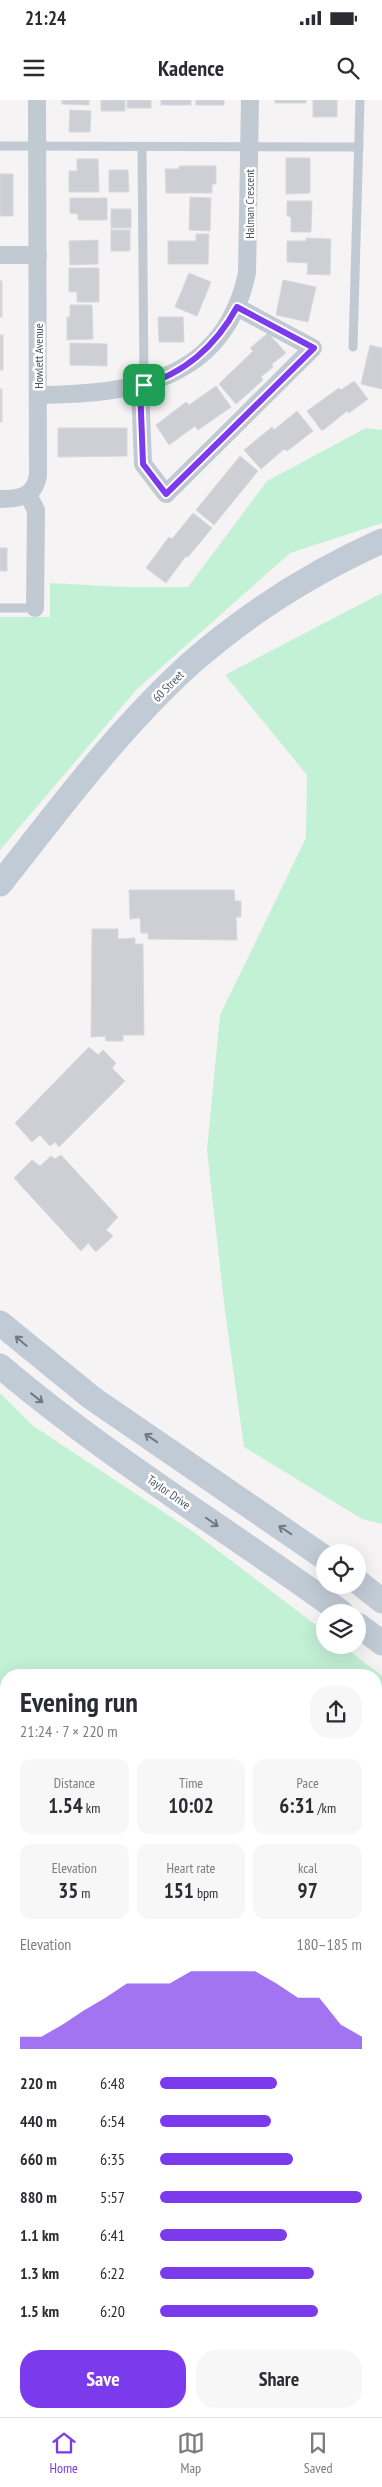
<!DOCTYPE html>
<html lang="en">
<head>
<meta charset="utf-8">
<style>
	body { margin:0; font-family:"PT Sans Narrow",sans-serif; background:#f7f7f7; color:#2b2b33; height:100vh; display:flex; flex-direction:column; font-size:19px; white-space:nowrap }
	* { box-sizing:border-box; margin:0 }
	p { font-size:16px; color:#7c7c81 }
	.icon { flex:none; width:28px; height:28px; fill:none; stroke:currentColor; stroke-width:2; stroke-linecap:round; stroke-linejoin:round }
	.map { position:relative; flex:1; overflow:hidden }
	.drawer { position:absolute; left:0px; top:1569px; width:382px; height:749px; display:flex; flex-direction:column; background:#fff; border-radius:20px 20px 0 0; box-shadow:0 5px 20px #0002 }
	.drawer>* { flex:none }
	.tools { position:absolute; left:316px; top:1444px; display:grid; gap:10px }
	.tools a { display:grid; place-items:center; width:50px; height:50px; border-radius:50%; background:#fff; box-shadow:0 5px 20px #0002; font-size:25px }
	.pin { position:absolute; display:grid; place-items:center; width:42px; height:42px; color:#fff; margin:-21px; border-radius:10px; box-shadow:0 2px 8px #0006 }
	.round { display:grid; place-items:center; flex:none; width:52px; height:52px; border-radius:20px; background:#f7f7f7 }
	.overview { display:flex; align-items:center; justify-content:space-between; height:85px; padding:0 20px }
	h1 { font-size:28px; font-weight:700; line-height:38px }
	.figures { display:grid; grid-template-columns:repeat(3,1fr); gap:8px; height:85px; padding:5px 20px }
	.figures div { display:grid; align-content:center; border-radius:12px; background:#f7f7f7; text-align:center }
	.figures b { font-size:21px; font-weight:700 }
	.figures small { font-size:14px; font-weight:400 }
	.figures p { font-size:14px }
	.chart { height:140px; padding:10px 20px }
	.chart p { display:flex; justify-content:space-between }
	.chart svg { width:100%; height:90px; margin-top:5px; fill:#7c3aed; opacity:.7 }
	.action { display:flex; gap:10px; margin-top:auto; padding:10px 20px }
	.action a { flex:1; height:58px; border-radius:20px; background:#7c3aed; color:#fff; font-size:20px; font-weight:700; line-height:58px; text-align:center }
	.action a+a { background:#f7f7f7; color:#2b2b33 }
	ul { padding:0 20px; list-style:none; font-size:16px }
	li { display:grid; grid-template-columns:80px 60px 1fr; align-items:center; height:38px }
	li i { height:12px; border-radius:6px; background:#7c3aed }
	.status { display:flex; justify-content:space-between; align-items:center; height:35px; padding:0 25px; background:#fff; direction:ltr }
	.status svg { height:14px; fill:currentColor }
	header { display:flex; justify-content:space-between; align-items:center; height:65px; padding:0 20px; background:#fff; font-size:22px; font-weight:700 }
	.dock { display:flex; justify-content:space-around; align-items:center; height:70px; border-top:1px solid #e1e1e2; background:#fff; font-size:14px; color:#7c7c81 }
	.dock a { display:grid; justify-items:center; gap:2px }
	.dock .current { color:#7c3aed }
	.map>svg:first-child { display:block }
	.green { fill:#c3f1d5 }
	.building { fill:#cdcfd5; stroke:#d7d9de }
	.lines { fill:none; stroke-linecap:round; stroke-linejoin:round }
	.service { stroke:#c1cad2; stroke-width:9 }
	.minor { stroke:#c1cad2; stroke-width:18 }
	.secondary { stroke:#c1cbd6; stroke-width:25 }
	.oneway { stroke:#6e7984 }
	.route-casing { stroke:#fff; stroke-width:10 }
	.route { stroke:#7c3aed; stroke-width:6 }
	.labels { text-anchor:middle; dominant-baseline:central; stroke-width:5; stroke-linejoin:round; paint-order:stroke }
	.street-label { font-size:12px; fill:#4a5661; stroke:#fff }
</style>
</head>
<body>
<div class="status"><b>21:24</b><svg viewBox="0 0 49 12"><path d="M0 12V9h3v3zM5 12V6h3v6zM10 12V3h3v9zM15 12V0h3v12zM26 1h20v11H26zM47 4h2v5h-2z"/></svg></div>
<header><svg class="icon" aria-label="menu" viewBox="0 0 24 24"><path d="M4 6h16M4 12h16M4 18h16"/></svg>Kadence<svg class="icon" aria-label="search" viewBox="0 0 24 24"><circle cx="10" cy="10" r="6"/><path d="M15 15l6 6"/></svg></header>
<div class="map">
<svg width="382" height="2317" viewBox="0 0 382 2317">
	<rect width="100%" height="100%" fill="#f5f3f3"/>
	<g class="green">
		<path d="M366 328 382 330V423L290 453 137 589 0 750V517H50V483L126 487H188L267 381Z"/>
		<path d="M382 493V1424L362 1419 244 1347 225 1211 207 1050 220 915 306 738 307 675 225 575Z"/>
		<path d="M0 1293 32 1325 192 1431 325 1532V1545H342L382 1576V1888L376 1887V1575H6V2311H117L114 2317H0Z"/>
	</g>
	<g class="building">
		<path d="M62 0H89V5L62 4Z"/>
		<rect x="101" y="0" width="24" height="11"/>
		<rect x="127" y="0" width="24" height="8"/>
		<rect x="161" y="0" width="30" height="5"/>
		<rect x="196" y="0" width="28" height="5"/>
		<rect x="275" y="0" width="31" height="3"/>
		<rect x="313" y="0" width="24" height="17"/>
		<path d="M70 10 91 11 90 32H69Z"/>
		<path d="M286 58H310V93L286 94Z"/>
		<path d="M77 59H98L99 92H69V71H77Z"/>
		<path d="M179 66H216V84H212V93H166L165 69H179Z"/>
		<path d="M109 70H128L129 92H109Z"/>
		<rect x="0" y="74" width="13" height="42"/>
		<path d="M190 97 211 98 210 131 189 130Z"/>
		<path d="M70 98H107V120H78V114L70 113Z"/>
		<path d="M287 101H312L311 132H291V117L287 116Z"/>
		<rect x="111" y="109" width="20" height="19"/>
		<rect x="111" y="130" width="19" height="21"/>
		<path d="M196 134H209L208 164H168V141H196Z"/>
		<path d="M306 138 331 139 330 175 307 174 308 163 287 162V141H306Z"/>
		<path d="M98 140V164L70 165 69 141Z"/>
		<path d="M69 168H99V202H77V192H69Z"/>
		<path d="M189 173 211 182 197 216 175 207Z"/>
		<path d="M283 180 316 187 308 222 276 215Z"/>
		<rect x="0" y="181" width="2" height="36"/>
		<path d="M70 205H92L93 239 67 240V217H70Z"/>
		<path d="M158 217H183L184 242H159Z"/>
		<path d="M268 233 286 253 272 264 273 267 261 277 263 280 236 304 219 284 253 251 250 248Z"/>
		<rect x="0" y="235" width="3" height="35"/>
		<path d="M70 243 107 244V266L70 265Z"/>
		<path d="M370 245 382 248V289L361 284Z"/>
		<path d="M354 281 368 299 349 313 347 311 322 331 307 311 339 288 341 290Z"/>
		<path d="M216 286 231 307 198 330 195 326 169 345 156 325 186 302 189 305Z"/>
		<rect x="0" y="289" width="2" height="33"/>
		<path d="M297 311 313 331 287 351 284 349 261 369 244 350 272 327 274 330Z"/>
		<path d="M58 328H127V356L58 357Z"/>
		<path d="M240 356 258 371 214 425 196 410Z"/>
		<path d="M193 413 212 428 188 457 186 456 166 483 146 468 169 437 172 439Z"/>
		<rect x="0" y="448" width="7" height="23"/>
		<path d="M129 790H234L235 801H241V817H236L237 840 148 839V833H141L140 818 130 819Z"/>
		<path d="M92 829H118V839L135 838V844H143L144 935H123V941H106L105 936 91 937Z"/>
		<path d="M89 947 98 955 103 950 116 963 112 968 125 981 59 1047 55 1042 50 1046 40 1035 32 1042 15 1023Z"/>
		<path d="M61 1055 118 1117 106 1130 113 1136 96 1152 88 1143 81 1151 14 1078 32 1060 40 1066 51 1056 55 1059Z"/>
		<path d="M382 1943V1965L376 1967V1945Z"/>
		<path d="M381 2110H382V2134L376 2132V2121Z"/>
		<path d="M376 2148 382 2151V2177L376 2174Z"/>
		<path d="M376 2241 382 2244 376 2257Z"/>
		<path d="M140 2311H143L156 2317H138Z"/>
		<path d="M190 2311H214L211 2317H188Z"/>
		<path d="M286 2311H315L312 2317H284Z"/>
	</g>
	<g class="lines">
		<g class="service">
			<path d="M0 46 359 47"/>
			<path d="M142 47 144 285"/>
			<path d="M353 247 360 0"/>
			<path d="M0 508H35"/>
			<path d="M376 2294 382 2282"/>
			<path d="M130 2317 133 2311"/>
			<path d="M366 2317 368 2311"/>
		</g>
		<g class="minor">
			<path d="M0 155H38"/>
			<path d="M140 286 143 364 166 394 313 248 237 207"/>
			<path d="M38 295C132 294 224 282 247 173L250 0"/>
			<path d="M28 395 36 410 35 508"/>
			<path d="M0 399C19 399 35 397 38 375L37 0"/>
			<path d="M376 2041 382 2030"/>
			<path d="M376 2216 382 2219"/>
			<path d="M247 2317 250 2311"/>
		</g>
		<g class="secondary">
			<path d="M0 784C60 708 119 628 191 563 248 513 313 472 382 441"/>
			<path d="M0 1223 92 1298 325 1458"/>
			<path d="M0 1266C107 1357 228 1430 341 1512"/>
			<path d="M358 1482 382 1501"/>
			<path d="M358 1525 382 1543"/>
		</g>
	</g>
	<defs><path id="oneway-shaft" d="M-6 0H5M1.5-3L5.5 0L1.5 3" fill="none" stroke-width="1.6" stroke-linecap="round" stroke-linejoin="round" transform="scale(1.25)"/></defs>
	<g class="oneway">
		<use href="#oneway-shaft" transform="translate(21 1241) rotate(-139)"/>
		<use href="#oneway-shaft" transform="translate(37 1298) rotate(38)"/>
		<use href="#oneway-shaft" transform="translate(151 1338) rotate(-146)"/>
		<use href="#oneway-shaft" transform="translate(212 1422) rotate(35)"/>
		<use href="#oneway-shaft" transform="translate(285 1430) rotate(-146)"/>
	</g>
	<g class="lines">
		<defs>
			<path id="route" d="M237 207 314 248 166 394 143 364 140 286C183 275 216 246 237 207Z"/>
		</defs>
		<use href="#route" class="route-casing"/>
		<use href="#route" class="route"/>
	</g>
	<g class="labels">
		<g class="street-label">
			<text transform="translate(249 104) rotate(-90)">Halman Crescent</text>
			<text transform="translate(38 256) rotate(-90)">Howlett Avenue</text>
			<text transform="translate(168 586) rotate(-45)">60 Street</text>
			<text transform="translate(169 1392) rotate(35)">Taylor Drive</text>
		</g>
	</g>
</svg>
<div class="tools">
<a><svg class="icon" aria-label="locate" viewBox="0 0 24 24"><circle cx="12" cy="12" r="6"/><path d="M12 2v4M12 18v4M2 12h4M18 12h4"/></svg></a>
<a><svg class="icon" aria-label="layers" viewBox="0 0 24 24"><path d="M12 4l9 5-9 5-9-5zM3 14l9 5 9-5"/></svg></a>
</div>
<div class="pin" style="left:144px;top:285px;background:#1e9e55"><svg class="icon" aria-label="arrive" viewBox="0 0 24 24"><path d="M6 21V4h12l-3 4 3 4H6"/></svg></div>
<section class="drawer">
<div class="overview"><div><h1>Evening run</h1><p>21:24 · 7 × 220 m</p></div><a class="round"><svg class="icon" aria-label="share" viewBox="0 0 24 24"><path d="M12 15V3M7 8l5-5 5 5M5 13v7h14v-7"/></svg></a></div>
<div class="figures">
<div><p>Distance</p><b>1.54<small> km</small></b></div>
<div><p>Time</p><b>10:02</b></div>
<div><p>Pace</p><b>6:31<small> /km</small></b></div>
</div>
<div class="figures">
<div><p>Elevation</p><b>35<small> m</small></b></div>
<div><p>Heart rate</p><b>151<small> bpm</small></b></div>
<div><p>kcal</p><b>97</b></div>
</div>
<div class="chart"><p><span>Elevation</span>180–185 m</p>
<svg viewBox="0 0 160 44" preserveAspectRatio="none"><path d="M0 44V38L10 38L20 32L30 25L40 19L50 12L60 12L70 12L80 6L90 6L100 6L110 6L120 12L130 19L140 19L150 32L160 38V44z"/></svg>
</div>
<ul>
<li><b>220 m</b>6:48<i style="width:58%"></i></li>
<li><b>440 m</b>6:54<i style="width:55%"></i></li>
<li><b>660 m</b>6:35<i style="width:66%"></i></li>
<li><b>880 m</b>5:57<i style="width:100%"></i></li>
<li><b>1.1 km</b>6:41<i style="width:63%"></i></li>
<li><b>1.3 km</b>6:22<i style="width:76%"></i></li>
<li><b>1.5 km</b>6:20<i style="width:78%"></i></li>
</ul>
<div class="action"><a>Save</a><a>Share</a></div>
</section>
</div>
<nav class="dock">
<a class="current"><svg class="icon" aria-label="home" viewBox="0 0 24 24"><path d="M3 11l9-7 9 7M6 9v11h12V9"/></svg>Home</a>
<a><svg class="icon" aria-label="map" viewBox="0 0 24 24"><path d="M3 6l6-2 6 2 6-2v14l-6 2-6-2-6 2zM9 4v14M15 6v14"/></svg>Map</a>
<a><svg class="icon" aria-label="saved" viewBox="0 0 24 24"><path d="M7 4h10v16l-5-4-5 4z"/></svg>Saved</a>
</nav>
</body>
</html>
